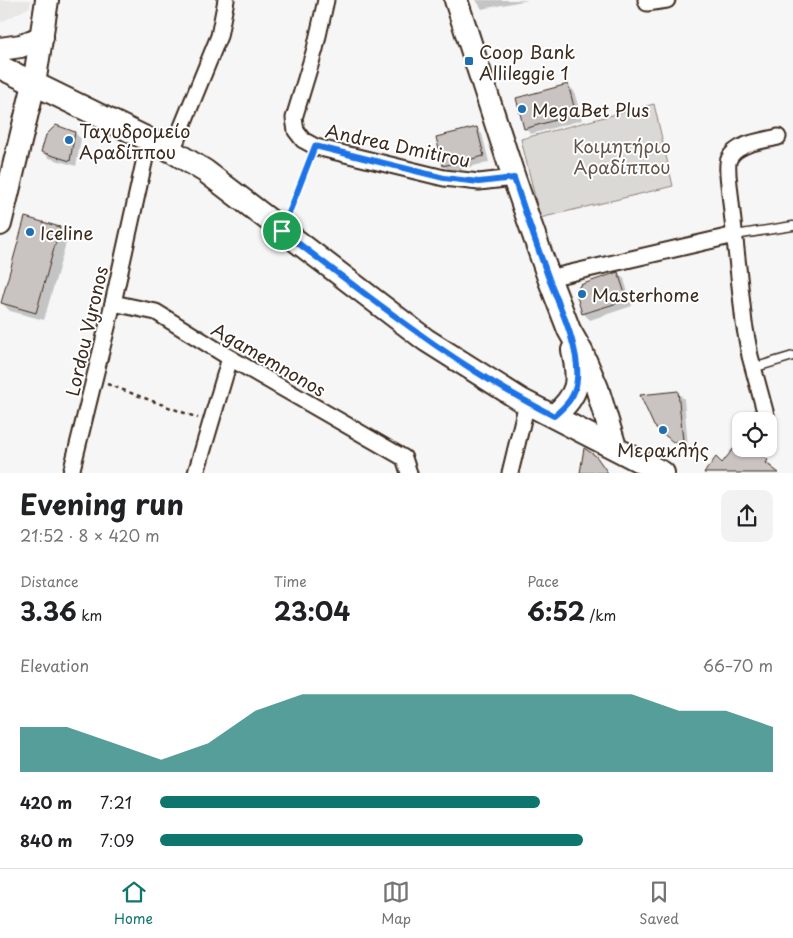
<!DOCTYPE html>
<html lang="en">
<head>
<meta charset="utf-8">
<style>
	body { margin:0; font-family:"Playpen Sans",sans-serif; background:#f2f2f2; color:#202124; height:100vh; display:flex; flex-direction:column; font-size:19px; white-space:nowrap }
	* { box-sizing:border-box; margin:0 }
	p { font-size:16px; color:#757577 }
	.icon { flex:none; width:28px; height:28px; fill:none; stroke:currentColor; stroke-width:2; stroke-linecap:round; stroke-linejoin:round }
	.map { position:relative; height:473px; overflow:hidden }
	.details { display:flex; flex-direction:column; background:#fff; flex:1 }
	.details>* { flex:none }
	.fabs { position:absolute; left:732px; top:412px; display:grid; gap:10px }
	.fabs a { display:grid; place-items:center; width:45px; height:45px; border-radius:10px; background:#fff; box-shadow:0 1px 4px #0004; font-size:25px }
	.pin { position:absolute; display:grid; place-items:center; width:42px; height:42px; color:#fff; margin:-21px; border:2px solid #fff; border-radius:50%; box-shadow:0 1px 5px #0007 }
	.round { display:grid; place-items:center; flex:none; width:52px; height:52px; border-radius:10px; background:#f2f2f2 }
	.overview { display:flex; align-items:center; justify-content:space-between; height:85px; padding:0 20px }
	h1 { font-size:28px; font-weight:700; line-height:38px }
	.metrics { display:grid; grid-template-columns:repeat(3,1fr); gap:8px; height:85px; padding:5px 20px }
	.metrics div { display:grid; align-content:center }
	.metrics b { font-size:25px; font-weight:700 }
	.metrics small { font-size:14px; font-weight:400 }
	.metrics p { font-size:14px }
	.chart { height:140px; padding:10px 20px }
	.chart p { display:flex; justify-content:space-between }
	.chart svg { width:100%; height:90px; margin-top:5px; fill:#0f766e; opacity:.7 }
	ul { padding:0 20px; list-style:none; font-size:16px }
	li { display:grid; grid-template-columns:80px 60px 1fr; align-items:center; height:38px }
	li i { height:12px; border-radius:6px; background:#0f766e }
	.dock { display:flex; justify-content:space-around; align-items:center; height:70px; border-top:1px solid #e0e0e0; background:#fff; font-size:14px; color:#757577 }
	.dock a { display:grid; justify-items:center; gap:2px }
	.dock .selected { color:#0f766e }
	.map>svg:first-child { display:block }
	.built { fill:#e9e7e6 }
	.green { fill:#dbd9d6; stroke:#8b827a }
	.shadow { fill:#0003 }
	.building { fill:#c9c3c1; stroke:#3b2a1e }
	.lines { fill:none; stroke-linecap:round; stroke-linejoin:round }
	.lane-casing { stroke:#3b2a1e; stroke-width:11 }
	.street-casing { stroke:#3b2a1e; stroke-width:19 }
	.secondary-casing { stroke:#3b2a1e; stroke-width:26 }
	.path { stroke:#3b2a1e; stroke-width:2.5; stroke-dasharray:4 4; stroke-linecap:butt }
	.lane { stroke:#fff; stroke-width:8 }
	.street { stroke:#fff; stroke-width:15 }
	.secondary { stroke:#fff; stroke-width:22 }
	.route-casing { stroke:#fff; stroke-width:10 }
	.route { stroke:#1a73e8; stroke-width:6 }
	.poi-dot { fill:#1f6fb2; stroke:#fff; stroke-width:2 }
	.labels { text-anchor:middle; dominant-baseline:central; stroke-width:4; stroke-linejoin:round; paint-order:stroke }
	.poi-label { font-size:18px; fill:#3b2a1e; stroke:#fff; text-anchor:start }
	.street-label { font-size:18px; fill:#3b2a1e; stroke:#fff }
	.park-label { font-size:18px; fill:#63564c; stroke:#fff }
</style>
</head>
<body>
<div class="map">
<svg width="793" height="473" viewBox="0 0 793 473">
	<rect width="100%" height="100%" fill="#f7f6f6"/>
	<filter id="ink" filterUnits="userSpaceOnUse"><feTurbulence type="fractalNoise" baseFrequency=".02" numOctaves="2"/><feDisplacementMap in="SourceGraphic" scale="10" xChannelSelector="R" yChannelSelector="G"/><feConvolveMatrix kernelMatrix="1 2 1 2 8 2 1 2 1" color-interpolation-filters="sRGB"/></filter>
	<g filter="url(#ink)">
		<path class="built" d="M0 0H31L30 7 0 23Z"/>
		<path class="green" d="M654 104 673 186 540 218 521 139Z"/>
		<g class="shadow">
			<path d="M476 0H528L482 9Z"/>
			<path d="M568 85 574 91 582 120 531 134 525 128Z"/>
			<path d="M476 128 482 134 489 162 450 172 444 166Z"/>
			<path d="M75 133 81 139 76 166 49 158 43 152Z"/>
			<path d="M26 219 60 228 68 236 44 320 10 311 2 303Z"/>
			<path d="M618 273 624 279 632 306 590 320 584 314 578 293Z"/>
			<path d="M678 393 684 399 688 447 680 448 662 432Z"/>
			<path d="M735 449 743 455 752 449 767 461 773 467 772 469 776 473H709L723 464Z"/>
		</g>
		<g class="building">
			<path d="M568 84 576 114 524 129 516 98Z"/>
			<path d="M56 125 75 132 70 161 41 152 46 135Z"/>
			<path d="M477 127 484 156 443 166 436 137Z"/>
			<path d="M25 217 60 227 36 313 1 303Z"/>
			<path d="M618 272 627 300 582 314 576 293 580 285Z"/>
			<path d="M678 391 683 441 673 442 654 426 640 395Z"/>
			<path d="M584 448 596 456 608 473H580Z"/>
			<path d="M733 449H754L768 460 766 463 779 473H704L716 457 722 463Z"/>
		</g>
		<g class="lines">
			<defs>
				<g id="lane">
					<path d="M735 235 793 226"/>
					<path d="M753 368 793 356"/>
				</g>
				<g id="street">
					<path d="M326 0 315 49 294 118 296 131 303 140 316 147 444 178 479 182 514 178"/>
					<path d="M646 0 647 3 667 0"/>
					<path d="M172 151 219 36 226 0"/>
					<path d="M549 278 735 235"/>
					<path d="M113 303 156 312 230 358 404 458 409 473"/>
					<path d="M766 415 750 356 744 323 728 175C728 170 727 163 729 159 736 143 763 141 778 137"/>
					<path d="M71 473 113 303 149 140"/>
					<path d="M196 473 230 358"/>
					<path d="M510 473 527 403"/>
				</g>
				<g id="secondary">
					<path d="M456 0 514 178 549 278 569 330 582 353 597 388 615 447"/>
					<path d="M0 49 21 46 42 37"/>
					<path d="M0 67 172 151 205 171 426 340 521 400 663 473"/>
					<path d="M0 224 34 84 47 0"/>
					<path d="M554 416C579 394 580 383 573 350"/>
				</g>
			</defs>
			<use href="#lane" class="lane-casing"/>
			<use href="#street" class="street-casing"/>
			<use href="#secondary" class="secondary-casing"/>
			<g class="path">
				<path d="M289 214 310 158"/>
				<path d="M107 384 198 418"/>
			</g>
			<use href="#lane" class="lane"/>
			<use href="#street" class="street"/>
			<use href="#secondary" class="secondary"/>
		</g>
	</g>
	<g class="lines" filter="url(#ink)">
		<defs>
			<path id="route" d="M315 146 444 178 479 182 514 178C525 212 537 246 549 279 560 307 580 349 577 379 576 396 566 406 554 416 454 366 371 298 282 231Z"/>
		</defs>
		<use href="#route" class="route-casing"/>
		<use href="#route" class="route"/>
	</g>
	<g class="poi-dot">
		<rect x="464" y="56" width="10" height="10" rx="2.5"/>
		<circle cx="522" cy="109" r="5"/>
		<circle cx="69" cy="140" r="5"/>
		<circle cx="30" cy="232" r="5"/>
		<circle cx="582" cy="294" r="5"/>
		<circle cx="663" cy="430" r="5"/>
	</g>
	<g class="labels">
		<g class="poi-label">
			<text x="479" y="51">Coop Bank<tspan x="479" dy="21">Allileggie 1</tspan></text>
			<text x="532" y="109">MegaBet Plus</text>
			<text x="79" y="130">Ταχυδρομείο<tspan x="79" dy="21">Αραδίππου</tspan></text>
			<text x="40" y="232">Iceline</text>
			<text x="592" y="294">Masterhome</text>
			<text x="663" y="449" text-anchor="middle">Μερακλής</text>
		</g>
		<g class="street-label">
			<text transform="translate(398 145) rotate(12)">Andrea Dmitirou</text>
			<text transform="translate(86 331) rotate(-77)">Lordou Vyronos</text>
			<text transform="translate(269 359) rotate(30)">Agamemnonos</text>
		</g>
		<g class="park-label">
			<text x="622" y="145">Κοιμητήριο<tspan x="622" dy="21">Αραδίππου</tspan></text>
		</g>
	</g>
</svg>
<div class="fabs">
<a><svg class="icon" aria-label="locate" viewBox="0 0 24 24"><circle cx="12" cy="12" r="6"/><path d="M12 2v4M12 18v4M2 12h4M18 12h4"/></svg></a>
</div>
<div class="pin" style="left:282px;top:231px;background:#1e9e55"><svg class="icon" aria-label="arrive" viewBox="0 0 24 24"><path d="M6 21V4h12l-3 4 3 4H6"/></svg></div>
</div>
<section class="details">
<div class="overview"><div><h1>Evening run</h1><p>21:52 · 8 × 420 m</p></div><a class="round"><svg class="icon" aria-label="share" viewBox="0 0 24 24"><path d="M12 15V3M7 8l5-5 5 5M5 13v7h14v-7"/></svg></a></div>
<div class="metrics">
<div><p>Distance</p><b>3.36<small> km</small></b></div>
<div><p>Time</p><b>23:04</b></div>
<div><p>Pace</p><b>6:52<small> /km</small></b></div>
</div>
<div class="chart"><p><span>Elevation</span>66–70 m</p>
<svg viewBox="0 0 160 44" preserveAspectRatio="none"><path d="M0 44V22L10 22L20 30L30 38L40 30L50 14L60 6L70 6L80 6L90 6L100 6L110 6L120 6L130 6L140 14L150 14L160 22V44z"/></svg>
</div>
<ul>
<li><b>420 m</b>7:21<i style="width:62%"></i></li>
<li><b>840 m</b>7:09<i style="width:69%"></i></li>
</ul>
</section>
<nav class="dock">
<a class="selected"><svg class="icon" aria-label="home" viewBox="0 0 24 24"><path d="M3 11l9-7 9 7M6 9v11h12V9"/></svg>Home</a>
<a><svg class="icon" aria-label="map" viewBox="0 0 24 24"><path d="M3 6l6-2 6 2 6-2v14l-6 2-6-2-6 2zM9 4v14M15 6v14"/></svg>Map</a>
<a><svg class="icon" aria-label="saved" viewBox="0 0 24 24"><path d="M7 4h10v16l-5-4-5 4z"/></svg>Saved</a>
</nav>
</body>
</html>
